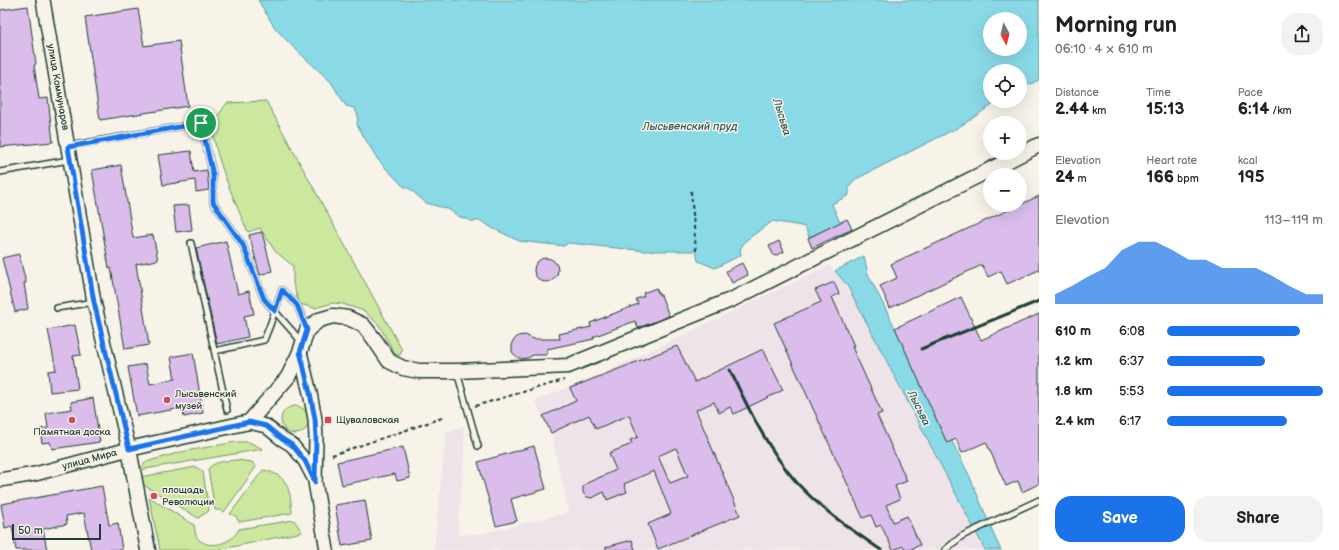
<!DOCTYPE html>
<html lang="en">
<head>
<meta charset="utf-8">
<style>
	body { margin:0; font-family:"Balsamiq Sans",sans-serif; background:#f2f2f2; color:#222; height:100vh; display:flex; flex-direction:column; font-size:15px; white-space:nowrap }
	* { box-sizing:border-box; margin:0 }
	p { font-size:13px; color:#767676 }
	.icon { flex:none; width:22px; height:22px; fill:none; stroke:currentColor; stroke-width:2; stroke-linecap:round; stroke-linejoin:round }
	.map { position:relative; flex:1; overflow:hidden }
	.sheet { display:flex; flex-direction:column; background:#fff; width:300px }
	.sheet>* { flex:none }
	.needle { width:26px; rotate:173deg }
	.controls { position:absolute; left:983px; top:12px; display:grid; gap:8px }
	.controls a { display:grid; place-items:center; width:44px; height:44px; border-radius:50%; background:#fff; box-shadow:0 4px 16px #0002; font-size:20px }
	.scale { position:absolute; left:12px; bottom:10px; width:89px; box-sizing:border-box; padding-left:4px; border:2px solid #1f3d34; border-top:0; font-size:11px; line-height:14px; white-space:nowrap; color:#1f3d34; -webkit-text-stroke:3px #f7f3e8; paint-order:stroke }
	.pin { position:absolute; display:grid; place-items:center; width:34px; height:34px; color:#fff; margin:-17px; border:2px solid #fff; border-radius:50%; box-shadow:0 1px 4px #0007 }
	.round { display:grid; place-items:center; flex:none; width:42px; height:42px; border-radius:16px; background:#f2f2f2 }
	.summary { display:flex; align-items:center; justify-content:space-between; height:68px; padding:0 16px }
	h1 { font-size:22px; font-weight:800; line-height:30px }
	.stats { display:grid; grid-template-columns:repeat(3,1fr); gap:6px; height:68px; padding:4px 16px }
	.stats div { display:grid; align-content:center }
	.stats b { font-size:17px; font-weight:800 }
	.stats small { font-size:11px; font-weight:400 }
	.stats p { font-size:11px }
	.chart { height:112px; padding:8px 16px }
	.chart p { display:flex; justify-content:space-between }
	.chart svg { width:100%; height:72px; margin-top:4px; fill:#1a73e8; opacity:.7 }
	.primary-button { display:flex; gap:8px; margin-top:auto; padding:8px 16px }
	.primary-button a { flex:1; height:46px; border-radius:16px; background:#1a73e8; color:#fff; font-size:16px; font-weight:800; line-height:46px; text-align:center }
	.primary-button a+a { background:#f2f2f2; color:#222 }
	ul { padding:0 16px; list-style:none; font-size:13px }
	li { display:grid; grid-template-columns:64px 48px 1fr; align-items:center; height:30px }
	li i { height:10px; border-radius:5px; background:#1a73e8 }
	main { display:flex; flex:1; min-height:0 }
	.map>svg:first-child { display:block }
	.built { fill:#eee3e9 }
	.green { fill:#cce89f; stroke:#76926a }
	.water { fill:#8ad9e7; stroke:#5f9b9f; fill-rule:evenodd }
	.building { fill:#dabdeb; stroke:#1f3d34; fill-rule:evenodd }
	.lines { fill:none; stroke-linecap:round; stroke-linejoin:round }
	.service-casing { stroke:#1f3d34; stroke-width:8 }
	.tertiary-casing { stroke:#1f3d34; stroke-width:16 }
	.secondary-casing { stroke:#1f3d34; stroke-width:17 }
	.path { stroke:#1f3d34; stroke-width:2; stroke-dasharray:4 3; stroke-linecap:butt }
	.service { stroke:#f7f3e8; stroke-width:5 }
	.tertiary { stroke:#f7f3e8; stroke-width:13 }
	.secondary { stroke:#f7f3e8; stroke-width:14 }
	.rail { stroke:#1f3d34; stroke-width:3 }
	.route-casing { stroke:#fff; stroke-width:8 }
	.route { stroke:#1a73e8; stroke-width:5 }
	.poi-dot { fill:#d1495b; stroke:#f7f3e8; stroke-width:1.5 }
	.labels { text-anchor:middle; dominant-baseline:central; stroke-width:3; stroke-linejoin:round; paint-order:stroke }
	.street-label { font-size:10px; fill:#1f3d34; stroke:#f7f3e8 }
	.poi-label { font-size:10px; fill:#1f3d34; stroke:#f7f3e8; text-anchor:start }
	.water-label { font-size:11px; font-style:italic; fill:#345c58; stroke:#f7f3e8 }
</style>
</head>
<body>
<main>
<div class="map">
<svg width="1039" height="550" viewBox="0 0 1039 550">
	<rect width="100%" height="100%" fill="#f7f3e8"/>
	<filter id="ink" filterUnits="userSpaceOnUse"><feTurbulence type="fractalNoise" baseFrequency=".025" numOctaves="2"/><feDisplacementMap in="SourceGraphic" scale="8" xChannelSelector="R" yChannelSelector="G"/><feConvolveMatrix kernelMatrix="1 2 1 2 8 2 1 2 1" color-interpolation-filters="sRGB"/></filter>
	<g filter="url(#ink)">
		<path class="built" d="M829 265 847 285 984 550H434L446 432 464 426V461L457 535 481 534 569 512 551 433 535 401 610 370Z"/>
		<g class="green">
			<path d="M266 101 402 350 400 355 395 354 379 325 364 311 343 304 333 303 315 308 299 304 293 283V266L275 251 260 228 248 232C239 211 208 143 214 124 216 118 223 108 227 103Z"/>
			<circle cx="295" cy="420" r="14"/>
			<path d="M236 442H249L263 449 139 470 146 462 181 452Z"/>
			<path d="M236 460 252 462 256 467 224 512 219 510H215L208 469C215 461 226 461 236 460Z"/>
			<path d="M196 467 203 472 209 511 198 518 139 482 140 477Z"/>
			<path d="M263 470C289 475 290 490 292 513L239 522 236 516 230 514Z"/>
			<path d="M149 497 194 525C195 530 195 536 199 540 212 550 232 543 239 529L294 520 302 532 218 550H160Z"/>
		</g>
		<g class="water">
			<path d="M258 0H1039V80L1020 89V71H990V101H998L959 127 854 180 849 188V195L832 204 840 223 809 237 805 227C794 224 785 224 773 221L745 241 740 249 741 255 715 268 698 261 696 251H646L568 243 564 246 519 241 492 228 481 221H471L458 216 448 209 426 203 410 189 403 186 378 160 357 125 358 115 354 108 346 106 331 82 291 45 275 28ZM990 19H1020V49H990Z"/>
			<path d="M864 256 868 274 970 477 996 540 1001 550H985L847 285 835 271Z"/>
		</g>
		<g class="building">
			<path d="M28 6 36 64 34 65 39 99 48 98 53 142 0 147V10Z"/>
			<path d="M138 9 144 46 179 41 188 106 100 120 85 17Z"/>
			<path d="M191 151 194 172 207 170 209 190 196 192 195 180 163 185 158 155Z"/>
			<path d="M121 165 133 238 153 235 158 260 136 264 149 345 125 349 111 268H109L92 170Z"/>
			<path d="M1039 196V270L1007 284 1001 271 988 277 982 265 890 308 880 286 897 278 891 264Z"/>
			<path d="M189 205 192 230 176 232 173 206Z"/>
			<path d="M847 219 852 229 812 248 808 238Z"/>
			<path d="M262 232 272 271 260 275 249 235Z"/>
			<path d="M226 241 238 294 249 291 254 314 244 316 248 337 217 344 196 248Z"/>
			<path d="M779 241 784 252 774 256 769 246Z"/>
			<path d="M19 254 26 283H24L28 309 15 312 2 258Z"/>
			<circle cx="546" cy="270" r="12"/>
			<path d="M742 263 748 275 732 283 726 271Z"/>
			<path d="M834 282 839 294 832 297 854 346 852 347 882 413 877 415 907 481 895 486 900 499 886 505 893 522 907 516 920 545 909 550H905L903 546 893 550 881 525 876 527 871 515 863 518 774 323 821 302 815 290Z"/>
			<path d="M656 288 659 295H661L669 316 638 328 635 321 593 337 594 339 547 349V355H533L528 358 521 359 517 357 512 352V342L518 336 525 335 534 339H560L559 334 591 327 590 323 638 304 636 299 644 296 643 293Z"/>
			<path d="M961 297 981 340 1039 314V484L1022 492 1018 481 1006 486 986 442 962 453 956 439 947 443 895 328Z"/>
			<path d="M75 325 81 355 73 356 78 389 50 392 48 371 56 370 48 330Z"/>
			<path d="M677 346 695 382 763 349 783 390 734 414 730 407 719 413 714 402 696 410 740 515 658 549 648 524 671 514 654 471 624 484 627 492 607 500 604 492 592 498 587 497 583 493V487L587 483 616 470 609 453 632 444 630 440 638 437 629 415 596 429 589 415 551 433 543 416 576 401 570 388ZM676 448 688 476 670 483 658 456Z"/>
			<path d="M193 353 203 413 184 417 182 408 137 416 128 367 146 364 150 384 175 379 171 357Z"/>
			<path d="M93 398 100 442 52 449 50 442 42 443 40 429 48 428 46 413 72 409 71 402Z"/>
			<path d="M534 446 546 489 511 499 517 521 496 526 478 462Z"/>
			<path d="M403 447 410 478 397 481 395 474 342 485 337 462Z"/>
			<path d="M102 486 109 525 118 523 122 550H91L84 513 66 516 67 524 43 529 47 550H16L12 526 5 528 1 504Z"/>
			<path d="M365 500 372 541 342 546 335 505Z"/>
			<path d="M632 540 635 550H606V547Z"/>
		</g>
		<g class="lines">
			<defs>
				<g id="service">
					<path d="M201 123 213 175V202L243 245 264 299 301 341"/>
					<path d="M69 146 213 121"/>
					<path d="M0 172 69 160"/>
					<path d="M191 243 227 410"/>
					<path d="M57 308 94 302"/>
					<path d="M215 351 264 340 270 325 282 290 297 305 307 329"/>
					<path d="M457 372 478 446"/>
					<path d="M945 550 962 536 1039 500"/>
				</g>
				<g id="tertiary">
					<path d="M300 352 310 393 315 419 316 438 315 482 327 550"/>
					<path d="M249 422 266 426 282 439 292 445 305 461 315 480"/>
					<path id="s1" d="M0 480 35 474 129 449 94 302 43 0"/>
				</g>
				<path id="secondary" d="M148 550 129 449 249 422 288 377 300 352 307 330 319 320 333 316 348 318 363 325 375 340 389 361 403 368 419 371H457L568 366 733 299 1039 145"/>
			</defs>
			<use href="#service" class="service-casing"/>
			<use href="#tertiary" class="tertiary-casing"/>
			<use href="#secondary" class="secondary-casing"/>
			<g class="path">
				<path d="M691 191 696 251"/>
				<path d="M475 406 564 380"/>
				<path d="M332 455 445 417"/>
			</g>
			<use href="#service" class="service"/>
			<use href="#tertiary" class="tertiary"/>
			<use href="#secondary" class="secondary"/>
			<g class="rail">
				<path d="M921 349 1039 301"/>
				<path d="M730 370C749 410 768 450 798 484 822 510 852 530 881 550"/>
			</g>
		</g>
	</g>
	<g class="lines" filter="url(#ink)">
		<defs>
			<path id="route" d="M201 123 213 175V202L243 245 264 299 275 311 282 290 297 305 307 330 300 352 310 393 315 419 316 438 315 482 305 461 292 445 282 439 266 426 249 422 129 449 94 302 68 147Z"/>
		</defs>
		<use href="#route" class="route-casing"/>
		<use href="#route" class="route"/>
	</g>
	<g class="poi-dot">
		<circle cx="167" cy="400" r="4"/>
		<circle cx="72" cy="420" r="4"/>
		<rect x="324" y="416" width="8" height="8" rx="2"/>
		<circle cx="154" cy="496" r="4"/>
	</g>
	<g class="labels">
		<g class="street-label">
			<text transform="translate(58 87) rotate(80)">улица Коммунаров</text>
			<text stroke="none"><textPath href="#s1" startOffset="92">улица Мира</textPath></text>
		</g>
		<g class="poi-label">
			<text x="175" y="394">Лысьвенский<tspan x="175" dy="12">музей</tspan></text>
			<text x="336" y="420">Щуваловская</text>
			<text x="72" y="432" text-anchor="middle">Памятная доска</text>
			<text x="162" y="490">площадь<tspan x="162" dy="12">Революции</tspan></text>
		</g>
		<g class="water-label">
			<text transform="translate(782 117) rotate(73)">Лысьва</text>
			<text x="690" y="126">Лысьвенский пруд</text>
			<text transform="translate(919 408) rotate(64)">Лысьва</text>
		</g>
	</g>
</svg>
<div class="controls">
<a><svg class="needle" viewBox="-14 -14 28 28"><path d="M0-13l5 13h-10z" fill="#e53935"/><path d="M0 13l5-13h-10z" fill="#767676"/></svg></a>
<a><svg class="icon" aria-label="locate" viewBox="0 0 24 24"><circle cx="12" cy="12" r="6"/><path d="M12 2v4M12 18v4M2 12h4M18 12h4"/></svg></a>
<a>+</a>
<a>−</a>
</div>
<div class="scale">50 m</div>
<div class="pin" style="left:201px;top:123px;background:#1e9e55"><svg class="icon" aria-label="arrive" viewBox="0 0 24 24"><path d="M6 21V4h12l-3 4 3 4H6"/></svg></div>
</div>
<section class="sheet">
<div class="summary"><div><h1>Morning run</h1><p>06:10 · 4 × 610 m</p></div><a class="round"><svg class="icon" aria-label="share" viewBox="0 0 24 24"><path d="M12 15V3M7 8l5-5 5 5M5 13v7h14v-7"/></svg></a></div>
<div class="stats">
<div><p>Distance</p><b>2.44<small> km</small></b></div>
<div><p>Time</p><b>15:13</b></div>
<div><p>Pace</p><b>6:14<small> /km</small></b></div>
</div>
<div class="stats">
<div><p>Elevation</p><b>24<small> m</small></b></div>
<div><p>Heart rate</p><b>166<small> bpm</small></b></div>
<div><p>kcal</p><b>195</b></div>
</div>
<div class="chart"><p><span>Elevation</span>113–119 m</p>
<svg viewBox="0 0 160 44" preserveAspectRatio="none"><path d="M0 44V38L10 33L20 27L30 22L40 11L50 6L60 6L70 11L80 17L90 17L100 22L110 22L120 22L130 27L140 33L150 38L160 38V44z"/></svg>
</div>
<ul>
<li><b>610 m</b>6:08<i style="width:85%"></i></li>
<li><b>1.2 km</b>6:37<i style="width:63%"></i></li>
<li><b>1.8 km</b>5:53<i style="width:100%"></i></li>
<li><b>2.4 km</b>6:17<i style="width:77%"></i></li>
</ul>
<div class="primary-button"><a>Save</a><a>Share</a></div>
</section>
</main>
</body>
</html>
